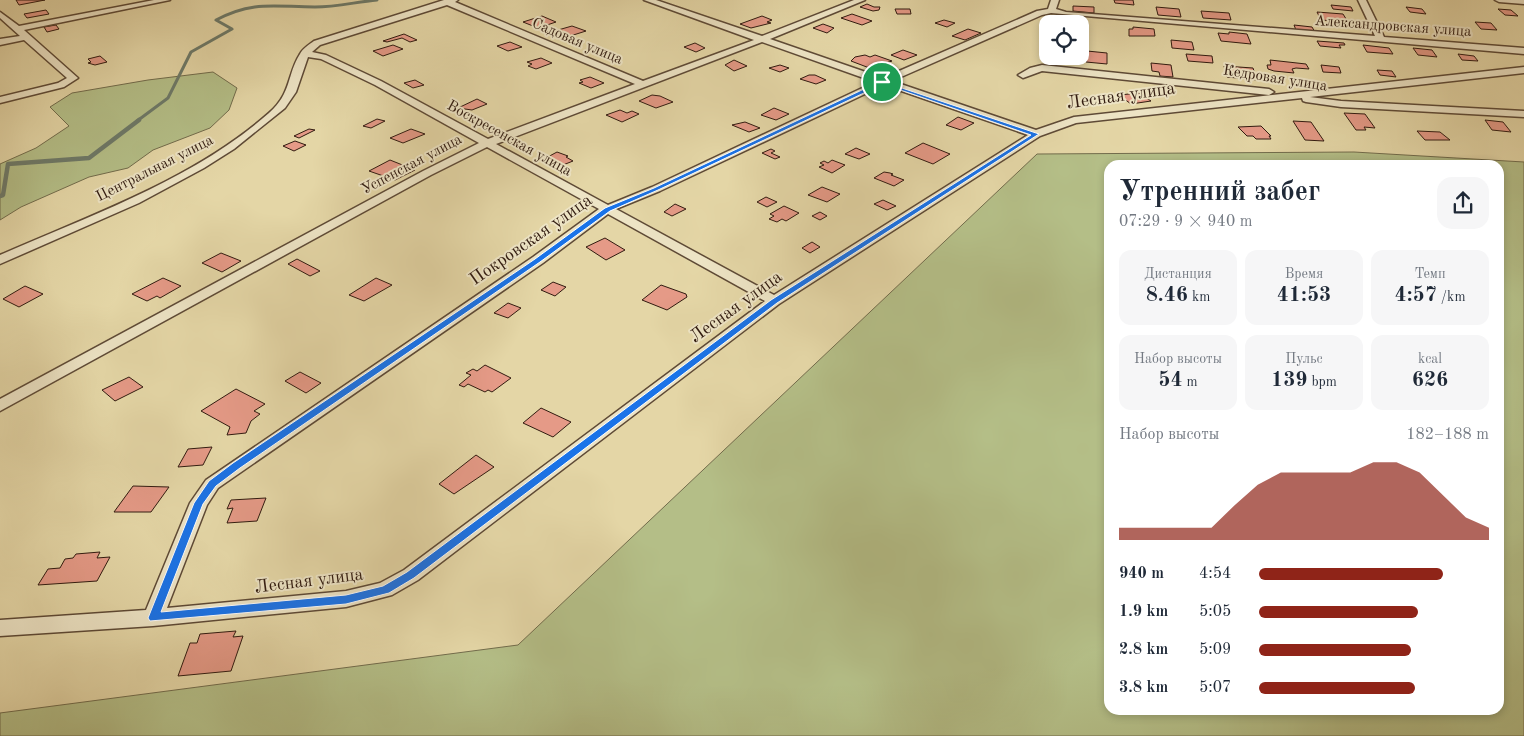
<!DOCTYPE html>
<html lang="ru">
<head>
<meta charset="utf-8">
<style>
	body { margin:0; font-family:"Old Standard TT",serif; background:#f6f6f7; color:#1f2937; height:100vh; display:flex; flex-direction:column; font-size:19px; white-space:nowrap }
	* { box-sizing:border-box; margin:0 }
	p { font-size:16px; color:#747a83 }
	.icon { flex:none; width:28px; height:28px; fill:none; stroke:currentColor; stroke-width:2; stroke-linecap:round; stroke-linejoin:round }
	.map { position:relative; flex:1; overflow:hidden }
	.panel { position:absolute; left:1104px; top:160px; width:400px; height:555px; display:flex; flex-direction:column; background:#fff; border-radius:15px; box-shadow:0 2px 8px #0003 }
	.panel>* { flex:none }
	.controls { position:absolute; left:1039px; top:15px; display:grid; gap:10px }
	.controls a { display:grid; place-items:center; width:50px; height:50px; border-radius:10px; background:#fff; box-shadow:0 2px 8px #0003; font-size:25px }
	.pin { position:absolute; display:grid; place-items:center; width:42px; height:42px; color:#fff; margin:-21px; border:2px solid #fff; border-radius:50%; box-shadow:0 1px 5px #0007 }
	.round { display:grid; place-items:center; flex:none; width:52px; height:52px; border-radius:15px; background:#f6f6f7 }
	.head { display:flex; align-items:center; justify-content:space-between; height:85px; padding:0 15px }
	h1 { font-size:28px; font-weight:600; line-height:38px }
	.stats { display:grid; grid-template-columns:repeat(3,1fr); gap:8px; height:85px; padding:5px 15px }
	.stats div { display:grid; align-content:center; border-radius:12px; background:#f6f6f7; text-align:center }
	.stats b { font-size:21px; font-weight:600 }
	.stats small { font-size:14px; font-weight:400 }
	.stats p { font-size:14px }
	.chart { height:140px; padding:10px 15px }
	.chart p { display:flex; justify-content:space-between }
	.chart svg { width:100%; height:90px; margin-top:5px; fill:#8f2418; opacity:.7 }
	ul { padding:0 15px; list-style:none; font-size:16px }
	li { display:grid; grid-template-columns:80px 60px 1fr; align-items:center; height:38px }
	li i { height:12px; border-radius:6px; background:#8f2418 }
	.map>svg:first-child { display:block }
	.green { fill:#b4be87; stroke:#726c4c; fill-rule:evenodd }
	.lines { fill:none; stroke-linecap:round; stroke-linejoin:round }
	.stream-far1 { stroke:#6e7a69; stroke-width:3 }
	.stream { stroke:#6e7a69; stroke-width:4.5 }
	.building { fill:#e59a87; stroke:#311b10 }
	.minor-casing { stroke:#5e4a36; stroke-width:3 }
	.minor { fill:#ede4c5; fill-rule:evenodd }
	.route { fill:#1a73e8; stroke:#fff; fill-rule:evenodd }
	.labels { text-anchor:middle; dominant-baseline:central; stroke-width:4; stroke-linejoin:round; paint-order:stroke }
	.far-street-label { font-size:15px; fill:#311b10; stroke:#ede4c5 }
	.street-label { font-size:18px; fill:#311b10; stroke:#ede4c5 }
</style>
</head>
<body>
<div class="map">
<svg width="1524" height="736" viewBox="0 0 1524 736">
	<rect width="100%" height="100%" fill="#e4d6a6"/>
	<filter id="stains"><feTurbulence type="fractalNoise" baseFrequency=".004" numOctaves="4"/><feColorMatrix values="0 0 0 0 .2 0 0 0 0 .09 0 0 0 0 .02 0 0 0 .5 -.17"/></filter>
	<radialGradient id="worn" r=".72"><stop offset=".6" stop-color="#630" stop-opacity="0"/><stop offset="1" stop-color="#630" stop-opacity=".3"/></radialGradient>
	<g class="green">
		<path d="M213 72 237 88 229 110 210 128 153 150 128 168 89 177 21 207 0 220V164L36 148 69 126 50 107 72 93 148 80Z"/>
		<path d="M1354 152 1524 162V736H0V713L518 645 1037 154ZM1109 165H1499V710H1109Z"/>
	</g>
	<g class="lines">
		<path class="stream-far1" d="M137 121 168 98 191 52 232 29 216 20C253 0 276 7 315 7 336 7 356 2 377 0"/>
		<path class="stream" d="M0 196 3 195 8 164 89 158 139 120"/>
	</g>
	<g class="building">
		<path d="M16 0H45L19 5Z"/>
		<path d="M1114 0H1133L1134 5 1115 3Z"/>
		<path d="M867 4 874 7H880L879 10 873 11 860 7Z"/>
		<path d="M1331 5 1351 7 1353 11 1333 9Z"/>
		<path d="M1073 6 1094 7V13L1073 11Z"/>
		<path d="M1156 7 1179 9 1181 17 1158 15Z"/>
		<path d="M1406 7 1422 9 1426 14 1410 12Z"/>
		<path d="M895 9H910L911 14H897Z"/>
		<path d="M1498 9 1511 10 1518 16 1505 15Z"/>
		<path d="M46 10 49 14 27 18 24 14Z"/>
		<path d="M1201 11 1229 13 1231 20 1203 18Z"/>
		<path d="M1317 12 1343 14 1348 22 1321 20Z"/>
		<path d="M852 14 872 21 862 25 841 18Z"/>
		<path d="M542 16 556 22 538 28 523 22Z"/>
		<path d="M762 16 772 20 767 22 771 23 751 28 740 24Z"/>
		<path d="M944 20 955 23 947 27 935 23Z"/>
		<path d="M1475 22 1491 23 1497 30 1481 29Z"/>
		<path d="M823 24 834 28 827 33 813 28Z"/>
		<path d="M56 25 59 29 47 32 44 27Z"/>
		<path d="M1294 25 1312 27 1315 32 1296 30Z"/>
		<path d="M572 26 586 31 567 37 562 35 565 33 558 30Z"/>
		<path d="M1133 27 1154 29 1155 36H1129V29H1133Z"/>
		<path d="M968 29 981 33 965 40 952 36Z"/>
		<path d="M1229 32 1247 34 1251 44 1221 41 1218 33 1229 34Z"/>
		<path d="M404 34 417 40 410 42 402 38 387 42 383 41Z"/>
		<path d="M1171 40 1192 42 1194 50 1172 48Z"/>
		<path d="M1317 41 1344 43 1345 45H1339L1341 48 1320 46Z"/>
		<path d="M510 42 522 47 508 51 497 46Z"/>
		<path d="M695 43 705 48 696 52 684 47Z"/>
		<path d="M393 45 403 49 383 56 373 51Z"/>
		<path d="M1363 45 1389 48 1393 54 1367 52Z"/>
		<path d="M1413 48 1432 50 1437 57 1418 55Z"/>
		<path d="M903 50 917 55 904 60 891 55Z"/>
		<path d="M1087 51 1107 53V64L1086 62Z"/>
		<path d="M1186 54 1212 56 1213 63 1188 61Z"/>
		<path d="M1458 54 1474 56 1478 61 1462 60Z"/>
		<path d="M865 55 870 57 875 55 892 61 883 64 885 66 883 67 872 69 851 61 855 57Z"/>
		<path d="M100 56 107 62 95 65 88 63 91 62 88 59Z"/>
		<path d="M541 58 552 63 536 69 528 66 532 64 527 62Z"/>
		<path d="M734 60 747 66 734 71 725 65Z"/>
		<path d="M1270 60 1306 64 1309 69 1296 68 1292 69 1294 73 1274 71 1268 69 1267 65H1271Z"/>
		<path d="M1151 63 1171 65 1173 77 1160 76 1159 72 1152 71Z"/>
		<path d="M780 65 789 68 780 72 769 68Z"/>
		<path d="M1321 65 1339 67 1341 73 1323 72Z"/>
		<path d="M1224 66 1253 68 1257 80 1227 77Z"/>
		<path d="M1377 70 1392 71 1396 77 1380 75Z"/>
		<path d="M809 75H815L826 80 816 84 800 79Z"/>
		<path d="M590 77 604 83 591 88 579 83 583 82 580 80Z"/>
		<path d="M415 80 424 85 413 88 404 83Z"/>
		<path d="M1139 93 1151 101 1131 104 1119 95Z"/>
		<path d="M652 95 660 96 673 102 656 108 639 101Z"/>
		<path d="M477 99 487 104 472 110 458 108Z"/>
		<path d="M774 108 789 114 776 120 761 115Z"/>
		<path d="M620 110 627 113 632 111 639 114 622 122 606 115Z"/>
		<path d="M1344 113 1365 114 1375 128 1364 127 1366 130H1356Z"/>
		<path d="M958 117 974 123 961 130 946 125Z"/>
		<path d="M377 119 385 121 371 128 363 126Z"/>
		<path d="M1485 120 1503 122 1511 132 1492 130Z"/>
		<path d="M1293 121 1311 122 1324 141 1305 140Z"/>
		<path d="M745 122 760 128 749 132 732 125Z"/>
		<path d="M1261 126 1271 136H1269L1271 139H1256L1253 136H1247L1238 127Z"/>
		<path d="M309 129 315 130 299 138 294 136Z"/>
		<path d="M411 129 425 134 403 143 390 138Z"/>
		<path d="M1417 131 1440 132 1450 140H1425Z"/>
		<path d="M295 141 306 145 294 151 283 146Z"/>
		<path d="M923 143 950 154 933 164 905 153Z"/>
		<path d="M856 148 870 154 859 159 845 154Z"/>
		<path d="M771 149 775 151 771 153 780 157 775 159 762 153Z"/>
		<path d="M557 152 568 156 566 157 573 161 563 165 552 160 544 159Z"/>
		<path d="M390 160 415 170 395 180 369 171Z"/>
		<path d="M832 160 845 165 832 173 819 167 824 165 820 163 824 161 828 163Z"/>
		<path d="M884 172 890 173 893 174 891 175 904 180 894 186 874 178Z"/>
		<path d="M822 187 840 194 827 202 808 195Z"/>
		<path d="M766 197 777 202 767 207 757 202Z"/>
		<path d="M883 200 896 206 887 210 874 204Z"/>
		<path d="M675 204 686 209 672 216 664 212Z"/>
		<path d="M784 206 799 213 786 221 782 219 777 222 769 219 774 216 770 214Z"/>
		<path d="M820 212 827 216 820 220 812 216Z"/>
		<path d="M605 238 625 250 606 260 586 247Z"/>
		<path d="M812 242 820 247 810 253 802 248Z"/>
		<path d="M221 253 241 261 222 272 202 263Z"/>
		<path d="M297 259 320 271 310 276 288 264Z"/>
		<path d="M163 278 181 286 160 298 157 296 147 301 132 294Z"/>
		<path d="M376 278 392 285 364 301 349 295Z"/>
		<path d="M553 282 566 287 555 296 541 290Z"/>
		<path d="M661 285 686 294 687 297 667 310 642 300Z"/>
		<path d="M25 286 43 294 19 307 3 299Z"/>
		<path d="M508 303 521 308 508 318 494 313Z"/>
		<path d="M485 365 511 378 492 392 488 390 485 392 468 384 464 387 459 385 471 375 466 373 473 369 477 371Z"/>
		<path d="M300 372 321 383 306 393 285 381Z"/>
		<path d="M129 377 143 387 115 401 102 390Z"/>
		<path d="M236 389 265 404 254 411 260 414 251 421 246 433 227 435 230 427 201 411Z"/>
		<path d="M541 408 571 422 553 437 523 423Z"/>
		<path d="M212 447 203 465 178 467 188 449Z"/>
		<path d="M476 455 494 467 454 494 439 484Z"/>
		<path d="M133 486 169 487 151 512H114Z"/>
		<path d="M266 498 257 521 227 523 233 508 227 509 231 500Z"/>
		<path d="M100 552 97 558 110 557 97 581 38 585 48 569 60 568 65 559 73 558 76 554Z"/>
		<path d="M236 631 233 637 243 636 231 671 178 676 190 643H197L200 634Z"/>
	</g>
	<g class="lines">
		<defs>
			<g id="minor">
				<path d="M154 0H170L24 30 78 78 64 87 0 103V97L58 83 67 78 24 40 0 45V39L20 36 0 18V12L19 26Z"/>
				<path d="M444 0H458L455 2 643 81 754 40 644 0H656L762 36 854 0H865L770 39 883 78 1037 11 1048 9 1051 0H1059L1056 9 1066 12 1375 36 1358 0H1366L1384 37 1524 48V54L1051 13 1042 15 892 81 1036 130 1074 117 1524 67V73L1310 97 1341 101 1524 111V117L1341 107 1306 102 1303 101 1302 98 1076 123 1040 136 779 304 418 580 392 595 346 607 153 626 0 636V620L146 610 190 503 206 480 533 257 599 209 487 147 431 175 0 411V399L423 171 479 143 375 85 321 59 308 57 296 92 285 108 234 149 204 168 139 203 0 264V255C91 215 193 180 269 113 292 93 287 74 300 54 302 49 310 44 314 41ZM447 5 635 84 488 139 381 81 326 55 312 52 320 45ZM762 42 875 82 652 187 608 205 496 144ZM884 85 1028 135 774 295 616 209 660 191ZM608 214 765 301 404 570 380 583 346 591 167 608 207 505 218 488 543 263Z"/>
				<path d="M1495 0H1524V4L1499 2Z"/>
				<path d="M1042 65 1269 89 1274 92 1269 95 1042 71 1023 78 1018 75 1030 68Z"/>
			</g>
		</defs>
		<use href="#minor" class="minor-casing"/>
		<use href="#minor" class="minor"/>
	</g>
	<path class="route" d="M881 81 1039 134 777 303 414 578 389 593 346 604 150 621 148 618 194 503 209 481 233 463 535 259 605 208 654 188ZM883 84 1031 135 771 300 407 572 383 586 346 595 161 612 203 504 216 486 240 468 540 262 610 211 658 190Z"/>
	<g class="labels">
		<g class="far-street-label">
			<text transform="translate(1393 27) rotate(4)">Александровская улица</text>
			<text transform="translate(577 42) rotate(23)">Садовая улица</text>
			<text transform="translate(1275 79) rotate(9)">Кедровая улица</text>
			<text transform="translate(509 139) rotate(29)">Воскресенская улица</text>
			<text transform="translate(412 165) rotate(-28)">Успенская улица</text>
			<text transform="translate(155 169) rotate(-27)">Центральная улица</text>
		</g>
		<g class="street-label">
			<text transform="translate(1121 96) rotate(-8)">Лесная улица</text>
			<text transform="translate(531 240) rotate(-35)">Покровская улица</text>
			<text transform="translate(736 307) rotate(-36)">Лесная улица</text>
			<text transform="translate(309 581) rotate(-7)">Лесная улица</text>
		</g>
	</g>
	<rect width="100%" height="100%" filter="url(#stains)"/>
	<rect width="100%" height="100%" fill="url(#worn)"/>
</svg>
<div class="controls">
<a><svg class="icon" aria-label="locate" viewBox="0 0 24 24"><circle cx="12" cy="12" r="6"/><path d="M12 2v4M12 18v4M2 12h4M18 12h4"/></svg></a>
</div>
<div class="pin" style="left:882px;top:82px;background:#1e9e55"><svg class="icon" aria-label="arrive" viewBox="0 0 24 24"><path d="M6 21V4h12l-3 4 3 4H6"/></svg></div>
<section class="panel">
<div class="head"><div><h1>Утренний забег</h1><p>07:29 · 9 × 940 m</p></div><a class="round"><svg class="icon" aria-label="share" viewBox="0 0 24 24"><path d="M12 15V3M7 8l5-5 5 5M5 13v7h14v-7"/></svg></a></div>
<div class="stats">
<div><p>Дистанция</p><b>8.46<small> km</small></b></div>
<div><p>Время</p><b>41:53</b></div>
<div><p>Темп</p><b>4:57<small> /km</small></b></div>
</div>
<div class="stats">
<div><p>Набор высоты</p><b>54<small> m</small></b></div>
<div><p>Пульс</p><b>139<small> bpm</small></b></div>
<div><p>kcal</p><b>626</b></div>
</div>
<div class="chart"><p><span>Набор высоты</span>182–188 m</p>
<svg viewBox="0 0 160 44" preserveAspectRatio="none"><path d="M0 44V38L10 38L20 38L30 38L40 38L50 27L60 17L70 11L80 11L90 11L100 11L110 6L120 6L130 11L140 22L150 33L160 38V44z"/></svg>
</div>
<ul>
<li><b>940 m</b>4:54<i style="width:80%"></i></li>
<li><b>1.9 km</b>5:05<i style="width:69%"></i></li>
<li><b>2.8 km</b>5:09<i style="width:66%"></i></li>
<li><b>3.8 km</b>5:07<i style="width:68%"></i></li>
</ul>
</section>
</div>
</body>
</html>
